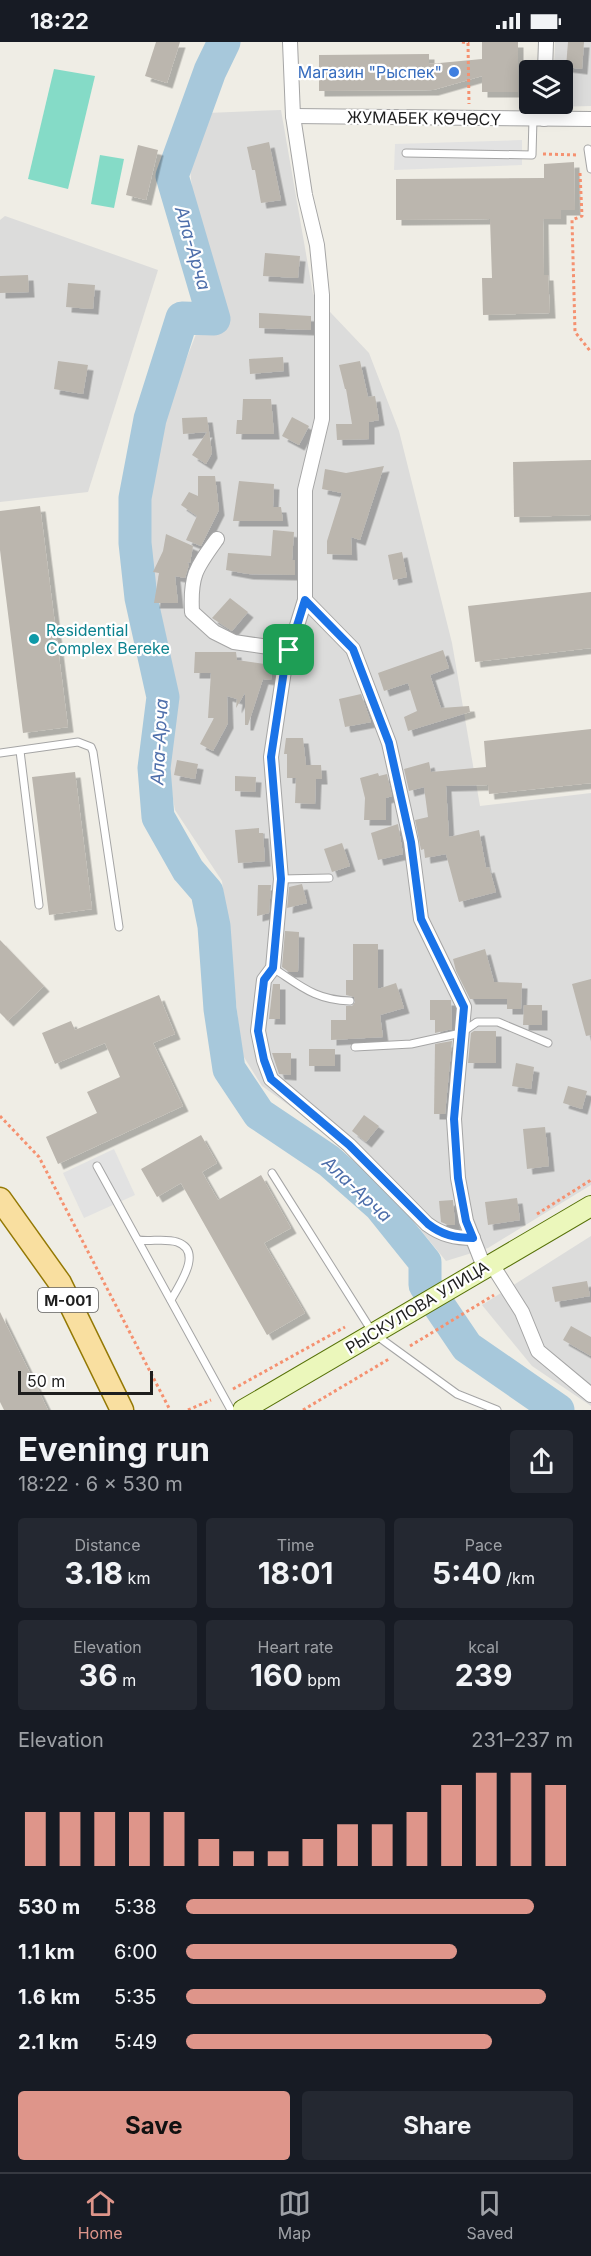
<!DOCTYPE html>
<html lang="en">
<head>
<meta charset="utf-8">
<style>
	body { margin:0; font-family:Inter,sans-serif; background:#242831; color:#f1f3f6; height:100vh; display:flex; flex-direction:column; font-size:22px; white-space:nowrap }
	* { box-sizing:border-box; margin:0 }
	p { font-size:20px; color:#9ea1a6 }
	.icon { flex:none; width:33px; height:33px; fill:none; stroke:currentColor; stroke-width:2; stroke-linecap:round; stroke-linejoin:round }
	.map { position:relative; height:1368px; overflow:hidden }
	.sheet { display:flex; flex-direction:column; background:#171b24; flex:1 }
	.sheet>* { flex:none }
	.controls { position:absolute; left:519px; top:18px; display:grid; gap:12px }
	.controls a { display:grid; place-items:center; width:54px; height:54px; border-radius:6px; background:#171b24; box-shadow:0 3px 15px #0003; font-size:30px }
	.scale { position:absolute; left:18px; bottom:15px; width:135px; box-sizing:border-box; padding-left:6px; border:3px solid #1e1e1e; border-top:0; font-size:16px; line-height:21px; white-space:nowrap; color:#1e1e1e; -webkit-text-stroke:4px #fff; paint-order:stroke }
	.pin { position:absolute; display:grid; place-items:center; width:51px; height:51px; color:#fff; margin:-26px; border-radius:12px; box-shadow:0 3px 9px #0006 }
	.round { display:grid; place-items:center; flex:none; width:63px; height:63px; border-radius:6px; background:#242831 }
	.summary { display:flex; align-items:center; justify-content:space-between; height:102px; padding:0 18px }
	h1 { font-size:33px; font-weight:700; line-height:45px }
	.figures { display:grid; grid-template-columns:repeat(3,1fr); gap:9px; height:102px; padding:6px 18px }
	.figures div { display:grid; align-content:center; border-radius:6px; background:#242831; text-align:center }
	.figures b { font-size:30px; font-weight:700 }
	.figures small { font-size:16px; font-weight:400 }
	.figures p { font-size:16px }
	.chart { height:168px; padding:12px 18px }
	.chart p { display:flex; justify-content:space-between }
	.chart svg { width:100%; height:108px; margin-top:6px; stroke:#de958a; stroke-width:6 }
	.cta { display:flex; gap:12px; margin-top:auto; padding:12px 18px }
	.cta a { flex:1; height:69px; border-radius:6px; background:#de958a; color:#111; font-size:24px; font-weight:700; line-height:69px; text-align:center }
	.cta a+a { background:#242831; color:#f1f3f6 }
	ul { padding:0 18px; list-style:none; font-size:20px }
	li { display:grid; grid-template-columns:96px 72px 1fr; align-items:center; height:45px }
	li i { height:15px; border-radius:8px; background:#de958a }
	.status { display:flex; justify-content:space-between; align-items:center; height:42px; padding:0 30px; background:#171b24; direction:ltr }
	.status svg { height:16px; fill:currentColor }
	.tabs { display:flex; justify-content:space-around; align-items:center; height:84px; border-top:2px solid #363941; background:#171b24; font-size:16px; color:#9ea1a6 }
	.tabs a { display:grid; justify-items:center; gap:3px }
	.tabs .active { color:#de958a }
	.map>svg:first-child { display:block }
	.residential { fill:#dcdcdb }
	.pitch { fill:#85dbc7 }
	.parking { fill:#e2e2e2 }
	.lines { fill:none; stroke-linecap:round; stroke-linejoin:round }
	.river { stroke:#a7c8db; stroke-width:33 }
	.building { fill:#bbb6ae; filter:url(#shadow) }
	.lane-casing { stroke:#a5a5a5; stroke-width:9 }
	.street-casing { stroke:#a5a5a5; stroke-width:16 }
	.secondary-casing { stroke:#577209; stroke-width:22 }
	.primary-casing { stroke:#947905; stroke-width:25 }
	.path { stroke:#f59170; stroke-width:3; stroke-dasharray:3 3; stroke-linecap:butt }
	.lane { stroke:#fff; stroke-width:7 }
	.street { stroke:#fff; stroke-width:14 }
	.secondary { stroke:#ebf7bb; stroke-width:20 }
	.primary { stroke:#f9dfa0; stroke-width:22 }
	.route-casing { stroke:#fff; stroke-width:12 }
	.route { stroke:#1a73e8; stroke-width:8 }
	.shop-dot { fill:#3f7fe0; stroke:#fff; stroke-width:2 }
	.culture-dot { fill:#0f9aa8; stroke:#fff; stroke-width:2 }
	.labels { text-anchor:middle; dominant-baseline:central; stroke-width:4.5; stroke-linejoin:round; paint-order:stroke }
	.shield { fill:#fff; stroke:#626262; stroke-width:1.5 }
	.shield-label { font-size:15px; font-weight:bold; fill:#1e1e1e }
	.shop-label { font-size:16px; fill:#366cbe; stroke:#fff; text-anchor:end }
	.street-label { font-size:16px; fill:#1e1e1e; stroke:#fff }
	.culture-label { font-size:16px; fill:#0d838f; stroke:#fff; text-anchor:start }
	.water-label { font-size:18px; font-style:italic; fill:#4e6fab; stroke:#fff }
</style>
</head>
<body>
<div class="status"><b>18:22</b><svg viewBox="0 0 49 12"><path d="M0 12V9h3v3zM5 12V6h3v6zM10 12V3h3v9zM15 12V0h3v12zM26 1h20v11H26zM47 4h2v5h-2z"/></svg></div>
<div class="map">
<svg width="591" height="1368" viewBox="0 0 591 1368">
	<defs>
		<filter id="shadow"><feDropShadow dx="5.5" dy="5.5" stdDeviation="0" flood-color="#0004"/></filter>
	</defs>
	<rect width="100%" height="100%" fill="#efede5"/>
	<g class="residential">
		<path d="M555 0H591V64L552 65 553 62H562V28H554Z"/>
		<path d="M281 68 313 252 369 311 399 389 452 601 480 764 591 751V1143L488 1206 446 1219 360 1114 262 1044 242 1012 222 839 175 768 167 723 176 651 150 540 146 473 165 372 205 269 190 127 207 71Z"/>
		<path d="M5 174 158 228 88 450 0 460V178Z"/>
		<path d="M591 1194V1364L532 1324 482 1263Z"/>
	</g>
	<g class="pitch">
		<path d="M54 27 95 34 68 147 28 137Z"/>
		<path d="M100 113 124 117 114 166 91 162Z"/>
	</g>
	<g class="parking">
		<path d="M522 98V123L394 128 395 102Z"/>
		<path d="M114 1107 135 1153 84 1176 63 1131Z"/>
	</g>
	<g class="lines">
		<path class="river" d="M224 0 210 29 172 134 214 277 182 276 150 377 135 456V501L141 556 163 655 154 726 158 775 188 828 207 850 214 884 220 967 229 1027 259 1072 329 1119 380 1164 425 1220V1243L467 1305 558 1368"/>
	</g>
	<g class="building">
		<path d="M156 0H180L167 41 145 34Z"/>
		<path d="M482 0H518V50H482V34L433 48 319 49V13L429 12V22L482 17Z"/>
		<path d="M568 0H584L582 27 566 25Z"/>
		<path d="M269 100 281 158 261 161 255 128H252L247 105Z"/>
		<path d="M138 103 158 108 146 158 126 153Z"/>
		<path d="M574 120 575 168H561V177H543L544 233H548L550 271 483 273 482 236H492L490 177 396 178V137L544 136V122Z"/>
		<path d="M265 211 300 214 298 236 263 234Z"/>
		<path d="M28 233 29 250 0 251V234Z"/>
		<path d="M68 241 95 243 93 267 66 265Z"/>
		<path d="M259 271 311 274V288L259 286Z"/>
		<path d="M283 315 284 329 250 332 249 317Z"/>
		<path d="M58 319 88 323 83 352 54 347Z"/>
		<path d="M360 319 368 355 375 354 379 378 369 380V397L337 398 336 382H352L346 347H345L339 323Z"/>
		<path d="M243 357H271L274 392H236L237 378H242Z"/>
		<path d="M207 375 212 411 206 422 192 413 207 390 183 392 182 376Z"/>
		<path d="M292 375 309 384 299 403 282 394Z"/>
		<path d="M591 418V473L514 475 513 420Z"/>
		<path d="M384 424 360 498 351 495 352 513 327 512V499L342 451 322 447 325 427 346 431Z"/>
		<path d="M198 434H215L219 468 201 504 186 498 197 474 181 463 189 450 198 454Z"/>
		<path d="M239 439 274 442 273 465H281L283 479H233Z"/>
		<path d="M40 464 68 685 23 691 0 508V469Z"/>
		<path d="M273 488 294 490 292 518H295V533L248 532 226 528 228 511 271 514Z"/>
		<path d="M166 492 193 504 190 521 187 520 189 523 185 536 175 534 178 561H154L159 531 153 530 163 509Z"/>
		<path d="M402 510 407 535 393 538 388 513Z"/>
		<path d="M591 550V606L475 620 468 564Z"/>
		<path d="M230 556 248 570 232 589 212 576Z"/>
		<path d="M443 608 449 626 430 633 441 666 469 664 470 670 408 689 404 675 417 669 408 641 384 649 378 631Z"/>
		<path d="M195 610H236L237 618 272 623 271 638 263 637 248 683H245V651L236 666 237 657 227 654 228 681 213 709 200 702 214 676H208L211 631H194Z"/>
		<path d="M361 652 371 680 345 685 339 657Z"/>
		<path d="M591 687V741L489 752 488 743 446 744 449 795 479 788 486 826 489 825 496 850 459 860 446 812 425 816 424 807 421 808 415 778 428 775 424 745 409 749 404 727 429 720 431 730 486 725 484 699Z"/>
		<path d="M286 696H303L306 723H321L322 737H316L315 762 295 761 296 736H287V712H284Z"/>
		<path d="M177 718 198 722 195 737 174 733Z"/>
		<path d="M75 730 92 867 49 873 32 735Z"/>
		<path d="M378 731 379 734 387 732 392 754 386 756V778H364L365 756 360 736Z"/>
		<path d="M235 734 256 735 255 750 235 749Z"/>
		<path d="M398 782 403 812 378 818 371 791Z"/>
		<path d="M259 786V791H263L265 819 238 821 235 788Z"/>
		<path d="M342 801 350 824 332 830 324 807Z"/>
		<path d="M302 842 307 861 287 866 289 845Z"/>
		<path d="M258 843H271L269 871 257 874Z"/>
		<path d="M285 889 299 890 298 930H289L282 925Z"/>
		<path d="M0 898 44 944 8 979 0 971Z"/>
		<path d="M353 902H378V947L396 941 404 966 380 973 383 995 331 998V978H346V964H352L355 960 354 955 346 953V938H353Z"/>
		<path d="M485 907 494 940 522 941 521 967H507V957H470L456 929 453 917Z"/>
		<path d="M591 937V993L586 994 572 942Z"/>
		<path d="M273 942H280V977H269Z"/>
		<path d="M159 953 175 992 153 1001 183 1064 58 1122 46 1095 97 1071 87 1050 120 1035 105 1001 55 1022 42 991 71 979 75 988Z"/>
		<path d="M430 958H451L452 987 435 991V978H430Z"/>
		<path d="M524 963H542V983H523Z"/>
		<path d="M474 989H496V1021H468L471 991Z"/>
		<path d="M452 999 445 1072H434L435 1002Z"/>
		<rect x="309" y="1007" width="26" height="17"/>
		<path d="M272 1011H291V1033L279 1032Z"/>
		<path d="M516 1021 534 1025 531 1047 512 1044Z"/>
		<path d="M568 1044 587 1049 582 1067 563 1061Z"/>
		<path d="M364 1073 379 1084 366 1100 352 1089Z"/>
		<path d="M545 1085 549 1124 527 1127 523 1087Z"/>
		<path d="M201 1093 217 1121 202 1130 218 1158 261 1133 291 1186 264 1201 305 1271 267 1293 181 1141 157 1155 141 1127Z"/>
		<path d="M517 1156 520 1178 488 1183 485 1160Z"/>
		<path d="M453 1158 455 1183H448L441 1180 439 1159Z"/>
		<path d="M587 1239 590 1254 555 1260 552 1245Z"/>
		<path d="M0 1270 48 1368H4L0 1360Z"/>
		<path d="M571 1284 591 1295V1314L563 1298Z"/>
	</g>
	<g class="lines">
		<defs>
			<g id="lane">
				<path d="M588 107 591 127"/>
				<path d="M406 111 532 113 533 77"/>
				<path d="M20 709 39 863"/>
				<path d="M0 711 78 700 91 705 93 710 119 885"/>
				<path d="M281 837 329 836"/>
				<path d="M273 926C301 944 315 958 350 959"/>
				<path d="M355 1005 411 1002 461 991 477 980H498L548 1001"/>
				<path d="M97 1124 231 1368"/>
				<path d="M272 1131 373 1291 457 1352 497 1368"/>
				<path d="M138 1198C150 1200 165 1196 177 1200 204 1209 179 1243 171 1258"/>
			</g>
			<g id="street">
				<path d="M290 0 293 74 305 153 317 203 322 253V377L305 448V558L285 622 271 715 281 837 273 926 264 938 258 989 264 1018 271 1037 349 1103 427 1182C442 1193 455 1196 473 1196"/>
				<path d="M545 28 546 0"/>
				<path d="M293 74 591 77"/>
				<path d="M544 77V62"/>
				<path d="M217 497C196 526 190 533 192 570L214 590 234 600 289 608"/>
				<path d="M305 558 353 607 389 701 411 800 421 877 464 965 454 1077 458 1136 466 1179 484 1225"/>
				<path d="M491 1221 522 1270 538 1309 591 1353"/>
			</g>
			<path id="secondary" d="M243 1368 591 1164"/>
			<path id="primary" d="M0 1157 60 1241 122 1368"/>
		</defs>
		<use href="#lane" class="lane-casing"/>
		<use href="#street" class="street-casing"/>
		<use href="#secondary" class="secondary-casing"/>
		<use href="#primary" class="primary-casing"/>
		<g class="path">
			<path d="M462 0 468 1 469 62"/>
			<path d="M543 112 578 113"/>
			<path d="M580 131 582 174 572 178 575 290 591 310"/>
			<path d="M0 1074 39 1115 170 1368"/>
			<path d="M537 1172 591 1138"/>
			<path d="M410 1304 494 1253"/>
			<path d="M233 1347 345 1285"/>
			<path d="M188 1368 211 1358"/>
			<path d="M303 1368 389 1317"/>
		</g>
		<use href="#lane" class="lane"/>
		<use href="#street" class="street"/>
		<use href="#secondary" class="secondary"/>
		<use href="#primary" class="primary"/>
	</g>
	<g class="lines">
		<defs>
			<path id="route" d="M305 558 353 607 389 701 411 800 421 877 464 965 454 1077 458 1136 466 1179 473 1196C455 1196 442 1193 428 1182L349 1103 271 1037 264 1018 258 989 264 938 273 926 281 837 271 715 285 622Z"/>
		</defs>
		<use href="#route" class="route-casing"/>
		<use href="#route" class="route"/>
	</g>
	<circle class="shop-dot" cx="454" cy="30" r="6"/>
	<circle class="culture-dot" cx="34" cy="597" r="6"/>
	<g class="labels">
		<rect class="shield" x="38" y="1246" width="60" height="24" rx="4.5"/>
		<g class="shield-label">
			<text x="68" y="1258">М-001</text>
		</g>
		<g class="shop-label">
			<text x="442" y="30">Магазин "Рыспек"</text>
		</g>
		<g class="street-label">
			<text transform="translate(424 76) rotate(1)">ЖУМАБЕК КӨЧӨСҮ</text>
			<text transform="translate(417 1265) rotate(-31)">РЫСКУЛОВА УЛИЦА</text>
		</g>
		<g class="culture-label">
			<text x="46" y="588">Residential<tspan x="46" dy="18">Complex Bereke</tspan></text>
		</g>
		<g class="water-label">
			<text transform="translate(193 206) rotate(74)">Ала-Арча</text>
			<text transform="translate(159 700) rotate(-87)">Ала-Арча</text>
			<text transform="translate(357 1147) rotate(43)">Ала-Арча</text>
		</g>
	</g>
</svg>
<div class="controls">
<a><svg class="icon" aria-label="layers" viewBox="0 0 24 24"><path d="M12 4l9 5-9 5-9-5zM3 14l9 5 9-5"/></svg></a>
</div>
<div class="scale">50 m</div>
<div class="pin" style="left:289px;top:608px;background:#1e9e55"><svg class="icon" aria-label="arrive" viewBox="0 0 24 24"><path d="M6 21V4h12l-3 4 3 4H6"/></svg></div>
</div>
<section class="sheet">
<div class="summary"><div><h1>Evening run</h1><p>18:22 · 6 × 530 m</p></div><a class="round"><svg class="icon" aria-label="share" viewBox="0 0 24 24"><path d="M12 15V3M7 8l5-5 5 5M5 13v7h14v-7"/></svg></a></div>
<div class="figures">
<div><p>Distance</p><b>3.18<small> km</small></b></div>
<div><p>Time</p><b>18:01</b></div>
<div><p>Pace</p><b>5:40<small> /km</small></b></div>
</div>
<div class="figures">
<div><p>Elevation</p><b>36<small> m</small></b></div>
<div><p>Heart rate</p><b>160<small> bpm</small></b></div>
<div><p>kcal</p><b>239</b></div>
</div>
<div class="chart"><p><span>Elevation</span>231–237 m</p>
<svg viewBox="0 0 160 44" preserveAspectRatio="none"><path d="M5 44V22M15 44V22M25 44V22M35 44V22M45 44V22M55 44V33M65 44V38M75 44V38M85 44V33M95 44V27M105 44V27M115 44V22M125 44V11M135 44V6M145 44V6M155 44V11"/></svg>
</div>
<ul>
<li><b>530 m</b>5:38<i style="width:90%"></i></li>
<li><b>1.1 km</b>6:00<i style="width:70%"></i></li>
<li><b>1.6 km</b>5:35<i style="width:93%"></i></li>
<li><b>2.1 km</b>5:49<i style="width:79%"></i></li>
</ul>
<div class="cta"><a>Save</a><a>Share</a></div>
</section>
<nav class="tabs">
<a class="active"><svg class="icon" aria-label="home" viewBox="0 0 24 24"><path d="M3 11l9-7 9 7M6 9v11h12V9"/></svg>Home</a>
<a><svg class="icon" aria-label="map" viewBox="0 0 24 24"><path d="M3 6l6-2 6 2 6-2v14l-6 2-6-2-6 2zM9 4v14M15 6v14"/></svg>Map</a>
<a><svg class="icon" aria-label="saved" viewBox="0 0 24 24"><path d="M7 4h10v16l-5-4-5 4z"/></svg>Saved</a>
</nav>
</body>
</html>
